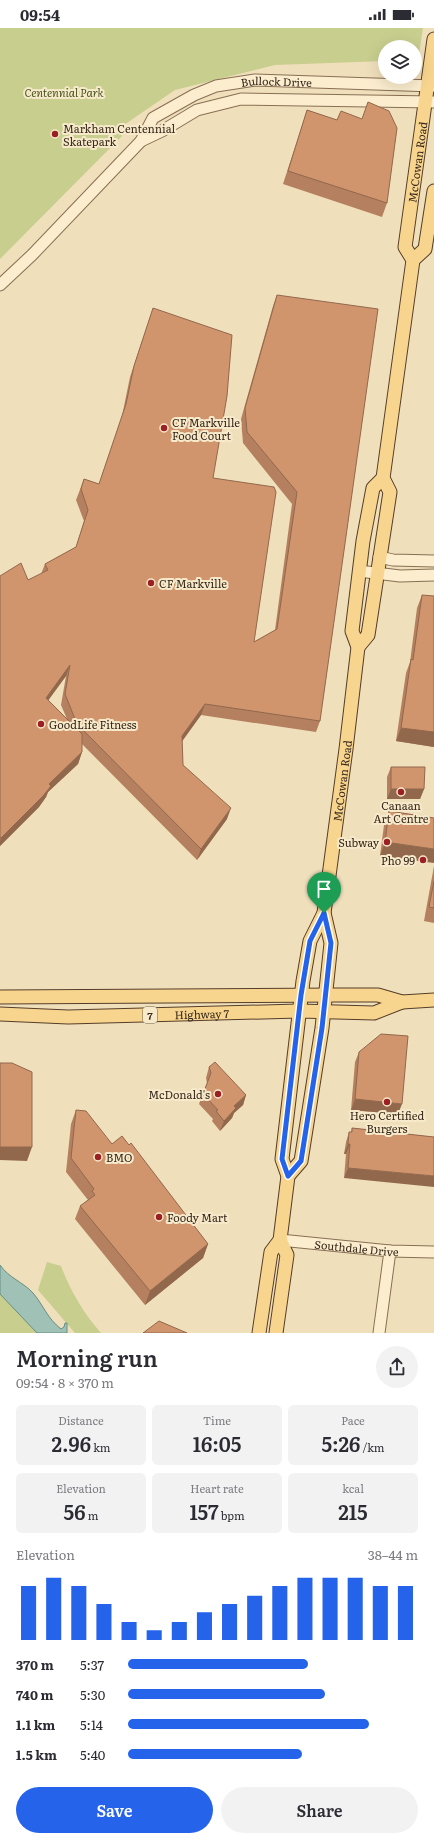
<!DOCTYPE html>
<html lang="en">
<head>
<meta charset="utf-8">
<style>
	body { margin:0; font-family:Literata,serif; background:#f2f2f3; color:#2b2b33; height:100vh; display:flex; flex-direction:column; font-size:15px; white-space:nowrap }
	* { box-sizing:border-box; margin:0 }
	p { font-size:13px; color:#7c7c81 }
	.icon { flex:none; width:22px; height:22px; fill:none; stroke:currentColor; stroke-width:2; stroke-linecap:round; stroke-linejoin:round }
	.map { position:relative; height:1305px; overflow:hidden }
	.drawer { display:flex; flex-direction:column; background:#fff; flex:1 }
	.drawer>* { flex:none }
	.buttons { position:absolute; left:378px; top:12px; display:grid; gap:8px }
	.buttons a { display:grid; place-items:center; width:44px; height:44px; border-radius:50%; background:#fff; box-shadow:0 4px 16px #0002; font-size:20px }
	.pin { position:absolute; display:grid; place-items:center; width:34px; height:34px; color:#fff; margin:-41px -17px; border-radius:50% 50% 50% 0; rotate:-45deg; box-shadow:0 0 4px #0007 }
	.pin .icon { rotate:45deg }
	.round { display:grid; place-items:center; flex:none; width:42px; height:42px; border-radius:21px; background:#f2f2f3 }
	.headline { display:flex; align-items:center; justify-content:space-between; height:68px; padding:0 16px }
	h1 { font-size:22px; font-weight:600; line-height:30px }
	.figures { display:grid; grid-template-columns:repeat(3,1fr); gap:6px; height:68px; padding:4px 16px }
	.figures div { display:grid; align-content:center; border-radius:6px; background:#f2f2f3; text-align:center }
	.figures b { font-size:20px; font-weight:600 }
	.figures small { font-size:11px; font-weight:400 }
	.figures p { font-size:11px }
	.chart { height:112px; padding:8px 16px }
	.chart p { display:flex; justify-content:space-between }
	.chart svg { width:100%; height:72px; margin-top:4px; stroke:#2563eb; stroke-width:6 }
	.button { display:flex; gap:8px; margin-top:auto; padding:8px 16px }
	.button a { flex:1; height:46px; border-radius:24px; background:#2563eb; color:#fff; font-size:16px; font-weight:600; line-height:46px; text-align:center }
	.button a+a { background:#f2f2f3; color:#2b2b33 }
	ul { padding:0 16px; list-style:none; font-size:13px }
	li { display:grid; grid-template-columns:64px 48px 1fr; align-items:center; height:30px }
	li i { height:10px; border-radius:5px; background:#2563eb }
	.status { display:flex; justify-content:space-between; align-items:center; height:28px; padding:0 20px; background:#fff; direction:ltr }
	.status svg { height:11px; fill:currentColor }
	.map>svg:first-child { display:block }
	.green { fill:#c8ce8e }
	.water { fill:#9fc1b6; stroke:#678e84 }
	.lines { fill:none; stroke-linecap:round; stroke-linejoin:round }
	.minor-casing { stroke:#886f54; stroke-width:13 }
	.major-casing { stroke:#553d29; stroke-width:15 }
	.minor { stroke:#fbedce; stroke-width:11 }
	.major { stroke:#f8d58e; stroke-width:13 }
	.wall { fill:#b4805f; fill-rule:evenodd }
	.shaded-wall { fill:#92684d }
	.building { fill:#d1956e; stroke:#92684d }
	.route-casing { stroke:#fff; stroke-width:8 }
	.route { stroke:#2563eb; stroke-width:5 }
	.poi-dot { fill:#9b2023; stroke:#f7eacb; stroke-width:1.5 }
	.labels { text-anchor:middle; dominant-baseline:central; stroke-width:4; stroke-linejoin:round; paint-order:stroke }
	.shield { fill:#f7eacb; stroke:#70624f; stroke-width:1 }
	.shield-label { font-size:10px; font-weight:bold; fill:#36271a }
	.street-label { font-size:11px; fill:#36271a; stroke:#f7eacb }
	.park-label { font-size:11px; font-style:italic; fill:#47541f; stroke:#f7eacb }
	.poi-label { font-size:11px; fill:#36271a; stroke:#f7eacb; text-anchor:start }
</style>
</head>
<body>
<div class="status"><b>09:54</b><svg viewBox="0 0 49 12"><path d="M0 12V9h3v3zM5 12V6h3v6zM10 12V3h3v9zM15 12V0h3v12zM26 1h20v11H26zM47 4h2v5h-2z"/></svg></div>
<div class="map">
<svg width="434" height="1305" viewBox="0 0 434 1305">
	<rect width="100%" height="100%" fill="#f0dfbb"/>
	<g class="green">
		<path d="M0 0H423L418 32H415V19H385V33L275 37 175 62 118 101 122 108 0 231Z"/>
		<path d="M47 1234 61 1238C70 1262 84 1286 101 1305H75L38 1262Z"/>
		<path d="M0 1260 50 1305H0Z"/>
	</g>
	<path class="water" d="M0 1237C9 1250 23 1254 33 1265 44 1278 47 1290 61 1301L64 1299 65 1295H67V1305H37L0 1266Z"/>
	<g class="lines">
		<defs>
			<g id="minor">
				<path d="M141 113 162 103 197 82 241 71 434 74"/>
				<path id="s1" d="M0 257 32 227 141 113 153 90 194 67 216 58 255 52 434 58"/>
				<path d="M379 529 393 532 434 533"/>
				<path d="M359 543 400 548 434 547"/>
				<path id="s2" d="M280 1212 390 1223 434 1224"/>
				<path d="M379 1305 390 1223"/>
			</g>
			<g id="major">
				<path d="M413 232 425 221 434 163"/>
				<path id="s3" d="M358 619 368 607 390 464 383 450 413 232 405 219 434 11"/>
				<path d="M0 969 338 967H378L402 974 434 972"/>
				<path id="s4" d="M0 986 68 989 299 983 374 985 402 974"/>
				<path d="M288 1148 301 1133 322 1000 331 915 324 885"/>
				<path id="s5" d="M259 1305 271 1224 280 1212 288 1148 282 1131 303 953 310 913 324 885 346 721 358 619 352 603 363 513 373 460 383 450"/>
				<path d="M276 1305 287 1227 280 1212"/>
			</g>
		</defs>
		<use href="#minor" class="minor-casing"/>
		<use href="#major" class="major-casing"/>
		<use href="#minor" class="minor"/>
		<use href="#major" class="major"/>
	</g>
	<g class="wall">
		<path d="M368 74 387 175 382 189 283 156 307 82 337 92 362 91Z"/>
		<path d="M277 267 320 693 316 704 201 687 182 713 183 737 227 791 197 832 82 716V724L78 736 48 764 46 769 39 779 0 818V548L28 552 41 546 45 536 76 519 84 493 76 472 84 451 99 456 122 388 130 349 153 280 213 450 254 614 275 602 292 476 243 415 241 391 273 278ZM66 648 61 677 67 691 48 672Z"/>
		<path d="M422 567 434 719 396 713 406 645 410 634 417 580Z"/>
		<path d="M391 739 424 761 420 771H387V749Z"/>
		<path d="M389 783 434 790 380 828 384 797Z"/>
		<path d="M434 838V895L424 893Z"/>
		<path d="M359 1024 398 1086 351 1082 355 1034Z"/>
		<path d="M209 1039 246 1067 243 1077 234 1085 232 1090 220 1103 212 1093 213 1091 199 1076 207 1055 206 1050Z"/>
		<path d="M76 1082 112 1116 208 1216 203 1230 145 1277 75 1191 80 1178 88 1172 66 1144 71 1096Z"/>
		<path d="M352 1100 434 1109 344 1150 346 1126H344L346 1114 349 1104H351Z"/>
	</g>
	<g class="shaded-wall">
		<path d="M70 637 66 648 42 681 46 670Z"/>
		<path d="M205 676 201 687 178 719 182 708Z"/>
		<path d="M401 700 434 704V719L396 713Z"/>
		<path d="M82 724 78 736 48 764 46 769 39 779 0 818V812L1 810 49 756Z"/>
		<path d="M391 761H424L420 771H387Z"/>
		<path d="M231 780 227 791 197 832 201 821Z"/>
		<path d="M385 814 434 821V835L380 828Z"/>
		<path d="M246 1067 243 1077 234 1085 232 1090 220 1103 224 1093 234 1078Z"/>
		<path d="M355 1071 402 1076 398 1086 351 1082Z"/>
		<path d="M348 1116H350L346 1126H344Z"/>
		<path d="M0 1119H32L27 1133 0 1132Z"/>
		<path d="M348 1140 434 1148V1159L344 1150Z"/>
		<path d="M208 1216 203 1230 145 1277 150 1263Z"/>
	</g>
	<g class="building">
		<path d="M368 74 389 83 397 100 387 175 288 143 307 82 337 92 341 83 362 91Z"/>
		<path d="M277 267 378 281 320 693 205 676 182 708 183 737 231 780 201 821 77 696 65 666 70 637 46 670 82 706V724L49 756 51 758 43 768 1 810 0 809V548L21 535 28 552 48 542 45 536 76 519 88 482 81 461 84 451 99 456 126 376 134 338 153 280 232 307 227 368 213 450 274 459 276 464 254 614 277 601 297 464 247 404 245 380Z"/>
		<path d="M422 567 434 568V704L401 700 411 631 413 632Z"/>
		<path d="M391 739H425L424 761H391Z"/>
		<path d="M389 783 434 790V821L385 814Z"/>
		<path d="M434 853V880L429 879Z"/>
		<path d="M381 1006 408 1008 402 1076 355 1071 359 1024Z"/>
		<path d="M215 1034 246 1067 234 1078 236 1080 224 1093 216 1083 218 1082 203 1066 211 1045 209 1039Z"/>
		<path d="M0 1035H12L32 1044V1119H0Z"/>
		<path d="M76 1082 86 1083 112 1116 122 1108 129 1117 131 1115 208 1216 150 1263 80 1178 95 1167 92 1163 94 1161 71 1130Z"/>
		<path d="M352 1100 434 1109V1148L348 1140 350 1116H348L349 1104H352Z"/>
		<path d="M159 1293 187 1305H143Z"/>
	</g>
	<g class="lines">
		<defs>
			<path id="route" d="M324 885 331 915 322 1000 301 1133 288 1148 282 1131 301 967 310 913Z"/>
		</defs>
		<use href="#route" class="route-casing"/>
		<use href="#route" class="route"/>
	</g>
	<g class="poi-dot">
		<circle cx="55" cy="106" r="4"/>
		<circle cx="164" cy="400" r="4"/>
		<circle cx="151" cy="555" r="4"/>
		<circle cx="41" cy="696" r="4"/>
		<circle cx="401" cy="764" r="4"/>
		<circle cx="387" cy="814" r="4"/>
		<circle cx="423" cy="832" r="4"/>
		<circle cx="218" cy="1066" r="4"/>
		<circle cx="387" cy="1074" r="4"/>
		<circle cx="98" cy="1129" r="4"/>
		<circle cx="159" cy="1189" r="4"/>
	</g>
	<g class="labels">
		<rect class="shield" x="143" y="979" width="14" height="16" rx="3"/>
		<g class="shield-label">
			<text x="150" y="987">7</text>
		</g>
		<g class="street-label">
			<text stroke="none"><textPath href="#s1" startOffset="359">Bullock Drive</textPath></text>
			<text stroke="none"><textPath href="#s3" startOffset="497">McCowan Road</textPath></text>
			<text stroke="none"><textPath href="#s5" startOffset="564">McCowan Road</textPath></text>
			<text stroke="none"><textPath href="#s4" startOffset="202">Highway 7</textPath></text>
			<text stroke="none"><textPath href="#s2" startOffset="77">Southdale Drive</textPath></text>
		</g>
		<g class="park-label">
			<text x="64" y="64">Centennial Park</text>
		</g>
		<g class="poi-label">
			<text x="63" y="100">Markham Centennial<tspan x="63" dy="13">Skatepark</tspan></text>
			<text x="172" y="394">CF Markville<tspan x="172" dy="13">Food Court</tspan></text>
			<text x="159" y="555">CF Markville</text>
			<text x="49" y="696">GoodLife Fitness</text>
			<text x="401" y="777" text-anchor="middle">Canaan<tspan x="401" dy="13">Art Centre</tspan></text>
			<text x="379" y="814" text-anchor="end">Subway</text>
			<text x="415" y="832" text-anchor="end">Pho 99</text>
			<text x="210" y="1066" text-anchor="end">McDonald's</text>
			<text x="387" y="1087" text-anchor="middle">Hero Certified<tspan x="387" dy="13">Burgers</tspan></text>
			<text x="106" y="1129">BMO</text>
			<text x="167" y="1189">Foody Mart</text>
		</g>
	</g>
</svg>
<div class="buttons">
<a><svg class="icon" aria-label="layers" viewBox="0 0 24 24"><path d="M12 4l9 5-9 5-9-5zM3 14l9 5 9-5"/></svg></a>
</div>
<div class="pin" style="left:324px;top:885px;background:#1e9e55"><svg class="icon" aria-label="arrive" viewBox="0 0 24 24"><path d="M6 21V4h12l-3 4 3 4H6"/></svg></div>
</div>
<section class="drawer">
<div class="headline"><div><h1>Morning run</h1><p>09:54 · 8 × 370 m</p></div><a class="round"><svg class="icon" aria-label="share" viewBox="0 0 24 24"><path d="M12 15V3M7 8l5-5 5 5M5 13v7h14v-7"/></svg></a></div>
<div class="figures">
<div><p>Distance</p><b>2.96<small> km</small></b></div>
<div><p>Time</p><b>16:05</b></div>
<div><p>Pace</p><b>5:26<small> /km</small></b></div>
</div>
<div class="figures">
<div><p>Elevation</p><b>56<small> m</small></b></div>
<div><p>Heart rate</p><b>157<small> bpm</small></b></div>
<div><p>kcal</p><b>215</b></div>
</div>
<div class="chart"><p><span>Elevation</span>38–44 m</p>
<svg viewBox="0 0 160 44" preserveAspectRatio="none"><path d="M5 44V11M15 44V6M25 44V11M35 44V22M45 44V33M55 44V38M65 44V33M75 44V27M85 44V22M95 44V17M105 44V11M115 44V6M125 44V6M135 44V6M145 44V11M155 44V11"/></svg>
</div>
<ul>
<li><b>370 m</b>5:37<i style="width:62%"></i></li>
<li><b>740 m</b>5:30<i style="width:68%"></i></li>
<li><b>1.1 km</b>5:14<i style="width:83%"></i></li>
<li><b>1.5 km</b>5:40<i style="width:60%"></i></li>
</ul>
<div class="button"><a>Save</a><a>Share</a></div>
</section>
</body>
</html>
